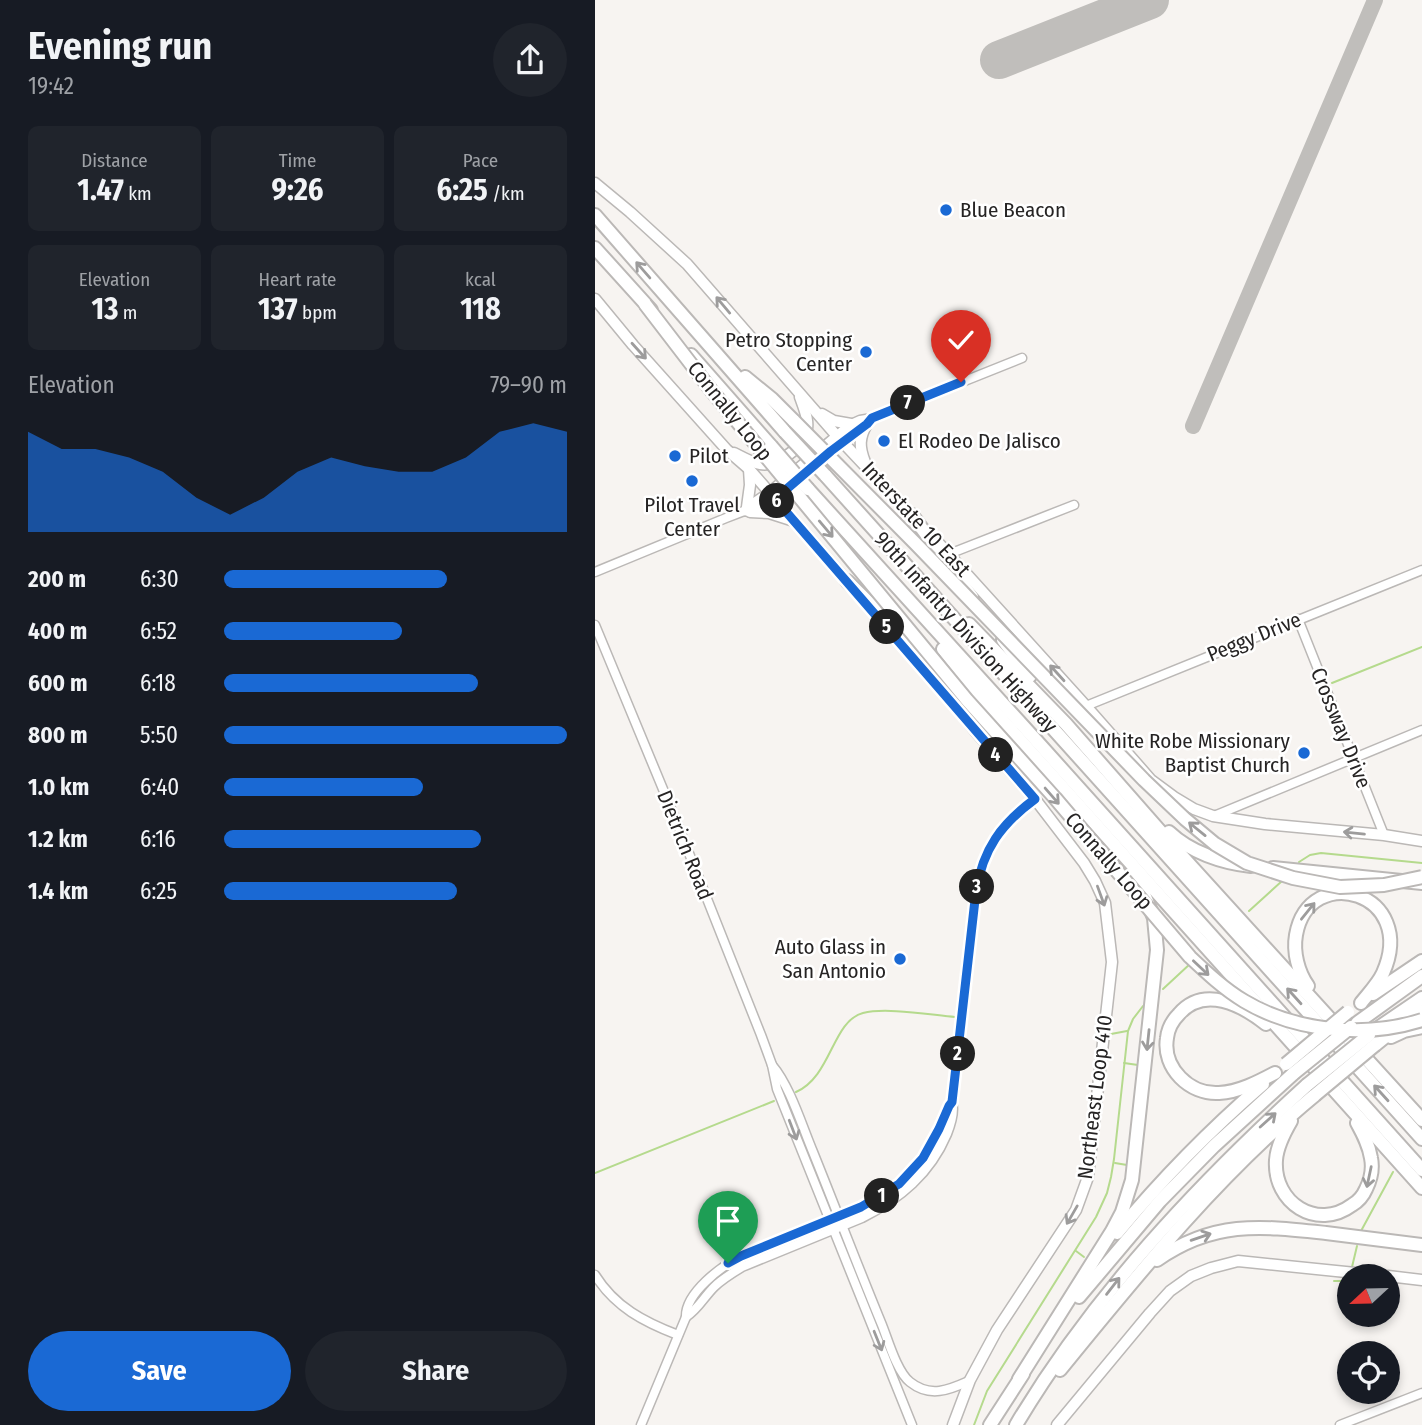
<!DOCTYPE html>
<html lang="en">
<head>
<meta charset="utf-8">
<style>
	body { margin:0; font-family:"Fira Sans Condensed",sans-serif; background:#20242c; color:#f1f3f6; height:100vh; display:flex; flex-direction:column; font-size:26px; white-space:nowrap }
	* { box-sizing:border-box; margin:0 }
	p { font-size:23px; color:#9ea1a6 }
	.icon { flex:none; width:38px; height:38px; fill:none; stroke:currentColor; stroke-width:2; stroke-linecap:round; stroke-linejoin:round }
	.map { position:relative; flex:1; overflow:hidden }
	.details { display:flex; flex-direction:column; background:#171b24; width:595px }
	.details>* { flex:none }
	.needle { width:46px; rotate:248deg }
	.controls { position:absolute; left:742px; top:1264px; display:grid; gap:14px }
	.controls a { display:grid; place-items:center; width:63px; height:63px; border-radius:50%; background:#171b24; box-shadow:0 4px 10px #0003; font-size:35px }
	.pin { position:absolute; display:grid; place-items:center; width:60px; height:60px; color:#fff; margin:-72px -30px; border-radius:50% 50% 50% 0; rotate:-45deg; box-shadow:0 0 7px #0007 }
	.pin .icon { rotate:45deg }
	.km { position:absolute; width:35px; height:35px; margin:-18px; border-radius:50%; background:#222; color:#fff; font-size:19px; line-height:35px; text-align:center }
	.round { display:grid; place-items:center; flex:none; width:74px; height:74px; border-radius:37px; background:#20242c }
	.head { display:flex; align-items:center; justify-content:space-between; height:119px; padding:0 28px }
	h1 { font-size:38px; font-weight:700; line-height:52px }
	.stats { display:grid; grid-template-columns:repeat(3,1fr); gap:10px; height:119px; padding:7px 28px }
	.stats div { display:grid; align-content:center; border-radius:10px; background:#20242c; text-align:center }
	.stats b { font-size:30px; font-weight:700 }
	.stats small { font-size:19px; font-weight:400 }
	.stats p { font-size:19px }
	.chart { height:196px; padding:14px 28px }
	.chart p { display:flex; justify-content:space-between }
	.chart svg { width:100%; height:126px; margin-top:7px; fill:#1a69d4; opacity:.7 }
	.cta { display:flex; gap:14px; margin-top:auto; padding:14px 28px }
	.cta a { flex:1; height:80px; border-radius:42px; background:#1a69d4; color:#fff; font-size:28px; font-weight:700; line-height:80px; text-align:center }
	.cta a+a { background:#20242c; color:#f1f3f6 }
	ul { padding:0 28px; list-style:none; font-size:23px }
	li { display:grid; grid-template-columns:112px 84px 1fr; align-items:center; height:52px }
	li i { height:18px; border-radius:9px; background:#1a69d4 }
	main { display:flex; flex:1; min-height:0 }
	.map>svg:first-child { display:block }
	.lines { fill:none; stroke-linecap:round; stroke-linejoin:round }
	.stream { stroke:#b5da8d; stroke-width:2 }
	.taxiway { stroke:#c0bebb; stroke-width:16 }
	.runway { stroke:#c0bebb; stroke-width:38 }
	.minor-casing { stroke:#bbb8b6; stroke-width:11 }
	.major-casing { stroke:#bbb8b6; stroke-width:13 }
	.highway-casing { stroke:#bbb8b6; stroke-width:16 }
	.minor { stroke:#fff; stroke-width:8 }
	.major { stroke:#fff; stroke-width:10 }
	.highway { stroke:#fff; stroke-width:12 }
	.highway-bridge-casing { stroke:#bbb8b6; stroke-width:16; stroke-linecap:butt }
	.highway-bridge { stroke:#fff; stroke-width:12 }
	.oneway { stroke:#9d9c9c }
	.route-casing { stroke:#fff; stroke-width:14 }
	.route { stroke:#1a69d4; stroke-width:9 }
	.poi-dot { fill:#1a69d4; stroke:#fff; stroke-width:2.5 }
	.labels { text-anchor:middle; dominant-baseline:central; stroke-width:5; stroke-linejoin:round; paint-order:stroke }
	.poi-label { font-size:21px; fill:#262424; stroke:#fff; text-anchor:start }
	.street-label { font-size:21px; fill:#262424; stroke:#fff }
</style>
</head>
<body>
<main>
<section class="details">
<div class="head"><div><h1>Evening run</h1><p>19:42</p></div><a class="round"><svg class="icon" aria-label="share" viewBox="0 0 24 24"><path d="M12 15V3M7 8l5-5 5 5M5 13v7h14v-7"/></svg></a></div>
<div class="stats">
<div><p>Distance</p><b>1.47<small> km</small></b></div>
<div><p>Time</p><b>9:26</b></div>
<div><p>Pace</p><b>6:25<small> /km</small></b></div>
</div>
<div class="stats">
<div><p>Elevation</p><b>13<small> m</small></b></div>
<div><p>Heart rate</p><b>137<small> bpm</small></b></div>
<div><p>kcal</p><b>118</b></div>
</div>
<div class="chart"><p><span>Elevation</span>79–90 m</p>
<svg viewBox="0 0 160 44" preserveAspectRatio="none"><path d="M0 44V9L10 15L20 15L30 18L40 23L50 32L60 38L70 32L80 23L90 18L100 21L110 23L120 23L130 18L140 9L150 6L160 9V44z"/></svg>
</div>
<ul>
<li><b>200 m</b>6:30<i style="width:65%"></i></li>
<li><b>400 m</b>6:52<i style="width:52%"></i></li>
<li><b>600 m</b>6:18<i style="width:74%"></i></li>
<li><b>800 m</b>5:50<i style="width:100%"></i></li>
<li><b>1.0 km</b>6:40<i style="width:58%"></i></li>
<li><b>1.2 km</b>6:16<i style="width:75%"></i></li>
<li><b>1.4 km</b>6:25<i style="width:68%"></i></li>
</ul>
<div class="cta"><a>Save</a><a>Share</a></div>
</section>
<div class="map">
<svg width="827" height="1425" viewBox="0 0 827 1425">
	<rect width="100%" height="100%" fill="#f7f4f1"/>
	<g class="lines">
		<g class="stream">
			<path d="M737 683 827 647"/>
			<path d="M704 862 715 855 726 853 827 863"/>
			<path d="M654 911 687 881"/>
			<path d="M568 989 596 963"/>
			<path d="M516 1034 532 1031"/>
			<path d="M529 1063 543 1065"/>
			<path d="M201 1092C237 1076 237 1021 268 1013 291 1007 336 1015 360 1017"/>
			<path d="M520 1163 532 1165"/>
			<path d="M0 1173 179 1101"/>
			<path d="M766 1231 798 1172"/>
			<path d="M481 1251 489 1257"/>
			<path d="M757 1267 762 1246"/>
			<path d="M739 1281H754"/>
			<path d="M379 1425 392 1391 501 1217 512 1193 516 1177 519 1159 533 1031 538 1019 548 1006"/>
		</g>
		<path class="taxiway" d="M598 426 780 0"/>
		<path class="runway" d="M404 60 555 0"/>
		<defs>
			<g id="minor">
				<path d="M149 511 152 507 174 492 254 425 265 420 277 418 427 358"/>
				<path d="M354 554 479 505"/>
				<path d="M0 572 131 518 149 511 155 512 180 499 236 451 270 425"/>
				<path d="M703 619 789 835"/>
				<path d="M0 625 82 823 166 1035 177 1065 182 1089 317 1425"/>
				<path d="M491 706 827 570"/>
				<path d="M619 816 827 730"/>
				<path d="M177 1065C195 1086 207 1126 218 1152 241 1209 263 1267 287 1325 293 1340 302 1372 315 1382 335 1398 354 1390 374 1381"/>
				<path d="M0 1275C20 1307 49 1322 83 1335"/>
				<path d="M91 1317C103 1309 109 1297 119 1287 127 1279 137 1273 147 1267L267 1218C305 1199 335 1174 352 1134 356 1124 360 1112 357 1102L381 892C388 849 405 824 440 799"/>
				<path d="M46 1425 91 1317C90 1293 127 1266 146 1256L266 1207 304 1184 328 1158 344 1130 354 1106 357 1102"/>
				<path d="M745 1425 827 1393"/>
			</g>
			<g id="major">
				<path d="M0 183 35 212 92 264 241 435 320 519"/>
				<path d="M0 299 38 345 132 450 154 469 256 586"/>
				<path d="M227 414 239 421 256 424"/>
				<path d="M139 453C147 457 157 463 165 464 181 467 204 450 210 435 216 424 209 408 205 397"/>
				<path d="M270 462C264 447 264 438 272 424"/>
				<path d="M152 507 155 485 154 469"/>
				<path d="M155 512 174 513 199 521"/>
				<path d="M340 539 491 706 556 780 579 797 599 809 618 816 670 824 789 835 827 841"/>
				<path d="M298 634 358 703 381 732 440 799 489 863 500 881 510 903 517 962 493 1177 481 1210 402 1330 375 1380 358 1425"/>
				<path d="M793 1276 827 1280"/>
				<path d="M462 1425 555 1313 575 1291 596 1276 616 1268 643 1261 790 1276"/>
			</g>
			<g id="highway">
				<path d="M0 215 190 432"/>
				<path d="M0 248 56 310"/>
				<path d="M96 355 176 446"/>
				<path d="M150 377 177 399 199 421"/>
				<path d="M230 475 827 1139"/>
				<path d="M213 489 439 738 827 1170"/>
				<path d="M317 515 377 597"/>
				<path d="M252 581 343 671"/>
				<path d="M374 624 471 724 586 855 827 1120"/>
				<path d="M408 640 435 676"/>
				<path d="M348 649 383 693 827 1188"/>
				<path d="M574 832C595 852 627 863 656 866"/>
				<path d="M678 868 827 883"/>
				<path d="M713 986C703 972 698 952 701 935 714 861 824 892 788 973 783 984 773 994 766 1003"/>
				<path d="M778 994 827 961"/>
				<path d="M762 1023 827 976"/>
				<path d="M671 1024C647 1005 609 985 584 1014 578 1020 573 1028 572 1038 567 1068 595 1095 624 1093 644 1092 663 1082 680 1073"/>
				<path d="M780 1030 827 998"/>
				<path d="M796 1037 809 1031 827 1027"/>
				<path d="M780 1045 806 1024 827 1011"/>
				<path d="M696 1121C689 1133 682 1146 681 1160 678 1203 722 1231 757 1205 764 1201 768 1196 771 1189 776 1179 778 1168 776 1158 774 1145 768 1134 762 1123"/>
				<path d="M522 1233C566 1180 616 1129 668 1084"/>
				<path d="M562 1260C619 1220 666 1226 731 1233 763 1237 795 1241 827 1245"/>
				<path d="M484 1297 565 1201 619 1146 699 1073"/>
				<path d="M465 1370C544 1273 623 1175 720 1095"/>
				<path d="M424 1379 517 1231 527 1212 537 1180 562 950 559 918 541 875"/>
				<path d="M395 1425 428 1374"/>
				<path d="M421 1425C498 1296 601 1186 712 1085"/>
			</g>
		</defs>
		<use href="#minor" class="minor-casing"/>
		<use href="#major" class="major-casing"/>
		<use href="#highway" class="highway-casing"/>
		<use href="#minor" class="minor"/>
		<use href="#major" class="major"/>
		<use href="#highway" class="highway"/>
		<defs>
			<g id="highway-bridge">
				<path d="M50 304 116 390 372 700 460 798 595 957C612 973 629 989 649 1001 701 1032 771 1038 827 1020"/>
				<path d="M199 421 320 543 549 780 590 819 620 844 652 863 698 878 745 887 789 885 827 877"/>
				<path d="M190 432 230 475"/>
				<path d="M176 446 213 489"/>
				<path d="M691 1064 753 1012"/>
				<path d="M699 1073 756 1027"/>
				<path d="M712 1085 774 1035"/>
				<path d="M720 1095 780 1045"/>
			</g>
		</defs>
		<use href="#highway-bridge" class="highway-bridge-casing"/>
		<use href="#highway-bridge" class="highway-bridge"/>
	</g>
	<defs><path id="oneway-shaft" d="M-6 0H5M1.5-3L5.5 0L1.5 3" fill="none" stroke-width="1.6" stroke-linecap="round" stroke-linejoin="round" transform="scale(1.75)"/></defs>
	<g class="oneway">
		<use href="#oneway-shaft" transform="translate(48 270) rotate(-131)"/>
		<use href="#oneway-shaft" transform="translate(128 305) rotate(-130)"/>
		<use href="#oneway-shaft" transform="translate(44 351) rotate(48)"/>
		<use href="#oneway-shaft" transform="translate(231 529) rotate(50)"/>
		<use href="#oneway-shaft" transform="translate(462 673) rotate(-132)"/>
		<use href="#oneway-shaft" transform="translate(457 796) rotate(49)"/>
		<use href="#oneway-shaft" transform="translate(602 829) rotate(-141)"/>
		<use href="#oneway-shaft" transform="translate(759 833) rotate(-174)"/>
		<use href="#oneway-shaft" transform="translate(506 896) rotate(70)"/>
		<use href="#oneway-shaft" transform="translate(713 911) rotate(-51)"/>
		<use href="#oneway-shaft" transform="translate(606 968) rotate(43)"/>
		<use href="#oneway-shaft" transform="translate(699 996) rotate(-132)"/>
		<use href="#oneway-shaft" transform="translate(553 1040) rotate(96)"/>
		<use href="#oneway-shaft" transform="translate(786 1093) rotate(-132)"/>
		<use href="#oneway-shaft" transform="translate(673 1120) rotate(-42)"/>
		<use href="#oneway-shaft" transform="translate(198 1130) rotate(69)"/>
		<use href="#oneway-shaft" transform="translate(774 1177) rotate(102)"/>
		<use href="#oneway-shaft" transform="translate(477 1215) rotate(120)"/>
		<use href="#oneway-shaft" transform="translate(606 1237) rotate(-19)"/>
		<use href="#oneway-shaft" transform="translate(518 1286) rotate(-52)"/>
		<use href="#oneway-shaft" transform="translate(283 1341) rotate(68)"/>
	</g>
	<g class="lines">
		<defs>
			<path id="route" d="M133 1263 146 1256 266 1207 304 1184 328 1158 344 1129 354 1106 357 1102 381 891C388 849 406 824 440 799L180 499 236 451 272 424 277 418 366 382"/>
		</defs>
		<use href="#route" class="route-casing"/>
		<use href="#route" class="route"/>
	</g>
	<g class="poi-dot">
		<circle cx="351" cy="210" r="7"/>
		<circle cx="271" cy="352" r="7"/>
		<circle cx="289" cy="441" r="7"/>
		<circle cx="80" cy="456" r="7"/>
		<circle cx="97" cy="481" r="7"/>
		<circle cx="709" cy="753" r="7"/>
		<circle cx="305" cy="959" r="7"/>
	</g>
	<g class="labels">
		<g class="poi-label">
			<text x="365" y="210">Blue Beacon</text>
			<text x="257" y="340" text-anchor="end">Petro Stopping<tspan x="257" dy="24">Center</tspan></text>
			<text x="303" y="441">El Rodeo De Jalisco</text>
			<text x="94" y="456">Pilot</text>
			<text x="97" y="505" text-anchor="middle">Pilot Travel<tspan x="97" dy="24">Center</tspan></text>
			<text x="695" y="741" text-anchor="end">White Robe Missionary<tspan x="695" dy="24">Baptist Church</tspan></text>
			<text x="291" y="947" text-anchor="end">Auto Glass in<tspan x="291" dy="24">San Antonio</tspan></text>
		</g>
		<g class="street-label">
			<text transform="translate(135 411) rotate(51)">Connally Loop</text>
			<text transform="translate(321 519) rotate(47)">Interstate 10 East</text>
			<text transform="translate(371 632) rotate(48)">90th Infantry Division Highway</text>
			<text transform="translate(659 637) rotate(-22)">Peggy Drive</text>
			<text transform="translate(746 728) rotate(68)">Crossway Drive</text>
			<text transform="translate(90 845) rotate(68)">Dietrich Road</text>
			<text transform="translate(514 861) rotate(49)">Connally Loop</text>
			<text transform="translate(500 1097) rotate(-83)">Northeast Loop 410</text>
		</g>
	</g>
</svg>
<div class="controls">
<a><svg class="needle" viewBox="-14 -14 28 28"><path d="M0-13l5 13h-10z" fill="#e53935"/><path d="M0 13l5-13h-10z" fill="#9ea1a6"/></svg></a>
<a><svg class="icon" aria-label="locate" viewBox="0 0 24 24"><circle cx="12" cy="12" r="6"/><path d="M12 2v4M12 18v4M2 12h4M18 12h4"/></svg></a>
</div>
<div class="pin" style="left:133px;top:1263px;background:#1e9e55"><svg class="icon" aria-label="arrive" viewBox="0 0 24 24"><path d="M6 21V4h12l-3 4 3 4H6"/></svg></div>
<div class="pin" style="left:366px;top:382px;background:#d93025"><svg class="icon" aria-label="check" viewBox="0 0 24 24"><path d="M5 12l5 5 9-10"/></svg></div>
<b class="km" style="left:287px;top:1196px">1</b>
<b class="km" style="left:363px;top:1054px">2</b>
<b class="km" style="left:382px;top:887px">3</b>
<b class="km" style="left:401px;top:755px">4</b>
<b class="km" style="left:292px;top:627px">5</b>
<b class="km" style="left:182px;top:501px">6</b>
<b class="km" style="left:313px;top:403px">7</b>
</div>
</main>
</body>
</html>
